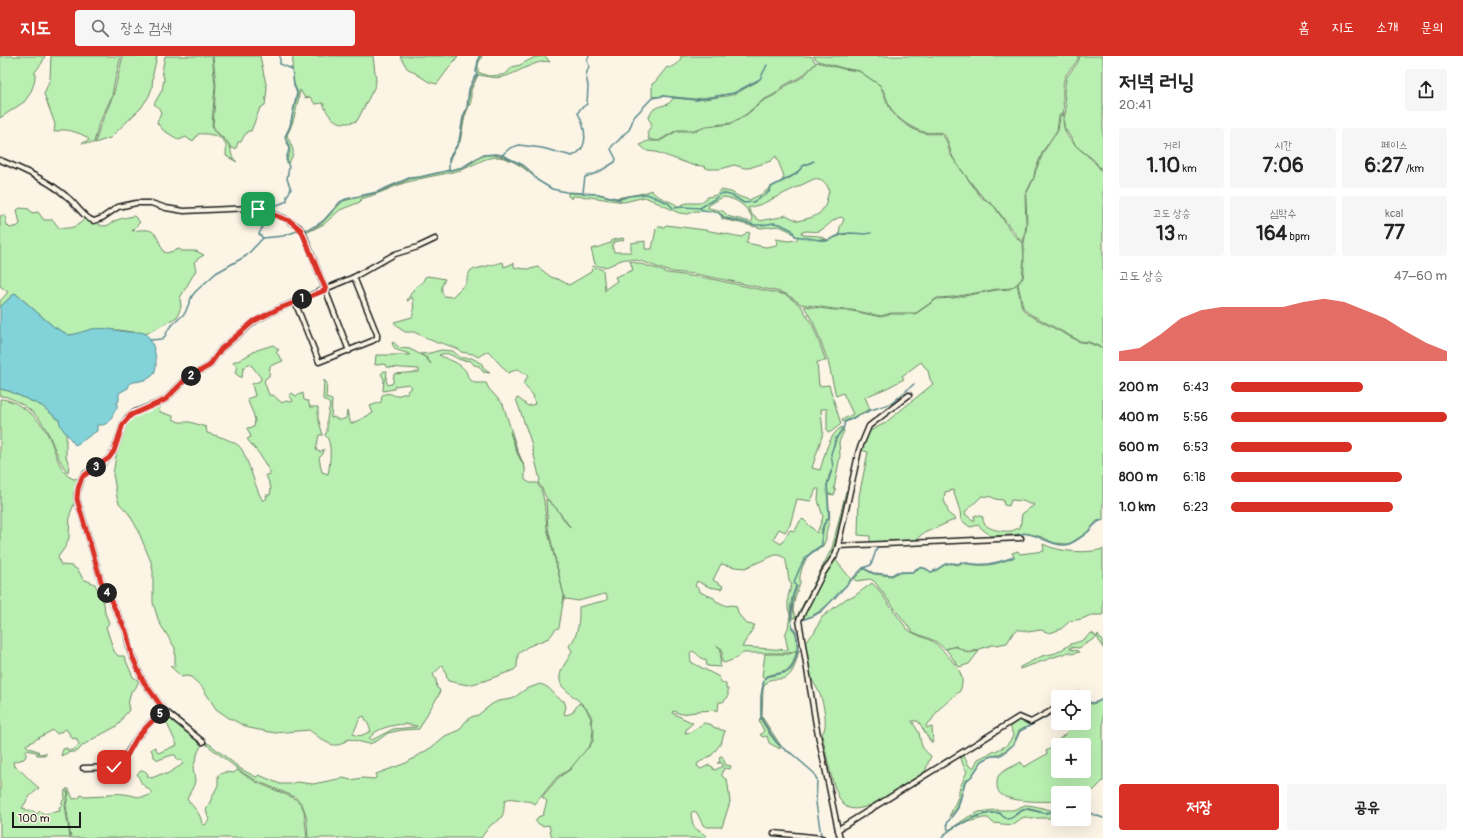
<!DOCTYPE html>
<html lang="ko">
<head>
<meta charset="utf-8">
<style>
	body { margin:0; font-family:Pangolin,"Poor Story",sans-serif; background:#f6f6f6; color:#222; height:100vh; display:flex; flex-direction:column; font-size:15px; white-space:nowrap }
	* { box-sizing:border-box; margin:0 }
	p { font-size:13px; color:#767676 }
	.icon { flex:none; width:22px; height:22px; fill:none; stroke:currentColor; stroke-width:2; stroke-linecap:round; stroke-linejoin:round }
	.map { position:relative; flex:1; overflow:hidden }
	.side { display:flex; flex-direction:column; background:#fff; width:360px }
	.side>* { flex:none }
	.tools { position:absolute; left:1051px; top:634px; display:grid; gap:8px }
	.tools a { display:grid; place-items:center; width:40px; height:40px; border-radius:4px; background:#fff; box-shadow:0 4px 16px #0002; font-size:20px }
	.scale { position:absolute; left:12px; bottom:10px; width:69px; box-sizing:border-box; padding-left:4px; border:2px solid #1c1c1c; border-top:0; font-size:11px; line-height:14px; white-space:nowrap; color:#1c1c1c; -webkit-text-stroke:3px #fcf5e5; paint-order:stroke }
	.pin { position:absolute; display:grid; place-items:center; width:34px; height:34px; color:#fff; margin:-17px; border-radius:8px; box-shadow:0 2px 6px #0006 }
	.km { position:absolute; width:20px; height:20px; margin:-10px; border-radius:50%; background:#222; color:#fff; font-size:11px; line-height:20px; text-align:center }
	.round { display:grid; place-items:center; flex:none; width:42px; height:42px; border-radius:4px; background:#f6f6f6 }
	.summary { display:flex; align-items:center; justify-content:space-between; height:68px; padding:0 16px }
	h1 { font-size:22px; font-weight:800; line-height:30px }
	.metrics { display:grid; grid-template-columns:repeat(3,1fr); gap:6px; height:68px; padding:4px 16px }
	.metrics div { display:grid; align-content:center; border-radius:4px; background:#f6f6f6; text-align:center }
	.metrics b { font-size:20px; font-weight:800 }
	.metrics small { font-size:11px; font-weight:400 }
	.metrics p { font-size:11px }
	.chart { height:112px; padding:8px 16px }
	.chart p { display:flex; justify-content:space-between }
	.chart svg { width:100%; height:72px; margin-top:4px; fill:#d93025; opacity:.7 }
	.primary-button { display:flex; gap:8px; margin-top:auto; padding:8px 16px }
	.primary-button a { flex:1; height:46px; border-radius:4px; background:#d93025; color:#fff; font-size:16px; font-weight:800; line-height:46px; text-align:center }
	.primary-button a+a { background:#f6f6f6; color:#222 }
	ul { padding:0 16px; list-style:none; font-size:13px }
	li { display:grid; grid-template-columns:64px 48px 1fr; align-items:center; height:30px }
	li i { height:10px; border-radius:5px; background:#d93025 }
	header { display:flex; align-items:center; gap:24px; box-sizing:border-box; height:56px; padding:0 20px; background:#d93025; color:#fff }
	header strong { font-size:19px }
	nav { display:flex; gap:22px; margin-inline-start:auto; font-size:14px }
	.search { width:280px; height:36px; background:#f6f6f6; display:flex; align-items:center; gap:10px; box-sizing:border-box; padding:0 14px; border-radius:4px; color:#767676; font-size:15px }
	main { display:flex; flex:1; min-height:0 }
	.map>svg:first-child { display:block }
	.green { fill:#b9efb1; stroke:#6a8666; fill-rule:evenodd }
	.water { fill:#81d2d9; stroke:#59898d }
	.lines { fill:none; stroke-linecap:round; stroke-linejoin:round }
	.stream { stroke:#59898d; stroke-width:1.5 }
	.street-casing { stroke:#1c1c1c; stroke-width:7 }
	.street { stroke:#fcf5e5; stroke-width:4 }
	.route-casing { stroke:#fff; stroke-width:8 }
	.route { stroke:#d93025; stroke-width:5 }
</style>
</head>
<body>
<header>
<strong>지도</strong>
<div class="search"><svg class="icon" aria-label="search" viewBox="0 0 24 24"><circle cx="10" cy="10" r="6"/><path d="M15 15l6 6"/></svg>장소 검색</div>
<nav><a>홈</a><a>지도</a><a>소개</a><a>문의</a></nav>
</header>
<main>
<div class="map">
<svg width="1103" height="782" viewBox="0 0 1103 782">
	<rect width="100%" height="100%" fill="#fcf5e5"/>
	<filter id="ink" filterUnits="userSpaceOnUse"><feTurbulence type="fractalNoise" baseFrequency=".025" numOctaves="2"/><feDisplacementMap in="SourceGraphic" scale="8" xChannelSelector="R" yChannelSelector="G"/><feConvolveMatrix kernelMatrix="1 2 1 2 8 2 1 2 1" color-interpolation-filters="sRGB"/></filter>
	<g filter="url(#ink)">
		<g class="green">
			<path d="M0 0H45L42 7 35 16C36 26 31 38 24 46L0 62Z"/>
			<path d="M51 0H121L114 28 112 40 98 70 94 87H82L89 84C86 78 67 73 61 74 58 75 56 76 54 76L55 68 44 38 50 23Z"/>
			<path d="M123 0H157L153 18 152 32 149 40 141 52 110 82 95 87 100 70 113 40Z"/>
			<path d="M165 0H212L215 29 212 69C214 79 224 81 229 89 233 96 229 99 237 106L226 100C226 96 227 91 225 87 221 79 206 77 198 78L194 84 191 85 186 81 179 84 163 74 157 67 161 56 158 51 154 48 162 34 164 23 162 15Z"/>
			<path d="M213 0H260L267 33 265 49 260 52 251 75H248L244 80 241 86H238L236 93 231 92C227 82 216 79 213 69L216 29Z"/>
			<path d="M293 0H373L376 24 375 30 357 65C339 71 329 64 323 47L315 48 310 41 305 42 300 34C298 47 294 67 287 79 291 91 298 95 288 107L287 103C293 92 288 90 285 80L290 70 298 37 294 28 292 13Z"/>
			<path d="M400 0H458L437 28 429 26 407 12Z"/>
			<path d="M480 0H482L478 8V16L488 20 502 19 507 17 512 11 520 9 535 1 545 0 550 6C539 2 516 18 503 21 495 23 486 20 478 19L471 34V45L465 60 460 86 451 100 449 108 451 98 456 92 460 83 464 60 468 51 470 33 478 18 476 16Z"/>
			<path d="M681 0H811L816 7 802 20 783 30 775 38 763 44 745 59 731 67 706 70 694 74H677L658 85 648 83 649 81 647 77 652 68 648 62C650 59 652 55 654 53 661 48 669 51 673 42L697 44 727 40 735 38 758 25 734 37 723 39 695 43 664 40 652 41V28L655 26 667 11 669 12C676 10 680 7 681 0Z"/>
			<path d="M813 0H1079C1075 10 1071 11 1066 19 1061 27 1063 45 1064 54L1059 60 1057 74 1043 95 1035 114 1034 121 1025 139 1026 169 1023 187C1013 176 1004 163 995 151 991 146 985 144 981 139 972 128 963 116 955 105 949 95 950 86 943 77 936 75 930 78 924 76 914 74 896 62 891 53 887 46 886 37 881 31 884 38 887 48 891 54 896 63 913 75 924 77 929 79 936 77 942 78L947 86 950 98 962 115 981 141 994 150 1012 177 1023 188 1024 203 1022 222 1017 228 1011 232 997 233 953 241 937 242 916 257H891L881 260 852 254 834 253 801 248 786 238 776 235C749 229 722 223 695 218 686 217 676 217 668 215 655 211 643 204 629 203 616 202 608 217 595 208L591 193C598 192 603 189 611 187L612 184 623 182 624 184 614 186 612 190 614 196H631V187L645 185V193H652L656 173 658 171H664L666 169 705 174 742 181 747 176 750 177 746 187 766 191 777 189 778 187 776 183 788 185 796 184 798 182 790 175 779 170 761 172 722 163 721 159 725 163 739 165 726 162 721 158 712 154 711 156 696 155 688 158 679 157 645 141 624 146 590 141 574 140 571 141 572 143 568 140V137L598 138 619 144 629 140 617 143 598 138 616 142 644 137 651 134C656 142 670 144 678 150L687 147H700L708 141 716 139 721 134 731 136 738 140 749 144 762 138 771 131 766 138 769 136 771 131 790 122 796 118 803 110 812 106 803 110 796 118 782 125 784 120 776 100 771 105 749 112H745L734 109 721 113H708L703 110 692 109 656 96 647 95 640 89 647 85H660L677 75H695L706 71 731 68 745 60 763 45 775 39 784 31 803 21 817 6 843 13 859 15 881 30 859 15 843 12 818 5ZM814 123C821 121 828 128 829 135L825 150 820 157 813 161 798 165 786 159C778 163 769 162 761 165L753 160 748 152 762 148ZM723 141C737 142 749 152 753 164L751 166 731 161 728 160 723 155 708 152 709 149ZM841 161 843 162 844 164 840 171 839 179 850 177 842 179 826 185 819 183 828 184 819 180 804 179 801 177C806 173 813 177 819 175 827 172 832 163 841 161Z"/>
			<path d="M1080 0H1103V116L1094 104 1076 90 1064 71V62L1066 54 1064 37 1066 22 1078 6Z"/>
			<path d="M1064 55C1057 89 1090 93 1103 118V292L1089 286 1080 285 1028 257 1023 251 1018 228 1023 222 1024 212V188L1027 169 1026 139 1034 122 1036 114 1044 95 1058 75 1060 61Z"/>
			<path d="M486 99C503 98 521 106 532 119 525 112 508 101 498 101 483 101 474 110 461 114 442 119 423 121 404 127 390 132 376 139 361 143L360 146 340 154 324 168 306 177 305 175 313 173 322 167 343 145 377 137 410 123 466 111 479 102Z"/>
			<path d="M20 152 29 153 32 157 38 156 44 164H53L59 172C71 173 78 171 86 161L99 165V169C109 172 109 167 117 164 122 162 129 161 134 160L140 166 132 175C157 171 154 176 164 196L167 197 179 193 182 195H196L204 199 199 202 194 206 196 214 180 242 181 251 177 261 146 278 118 274 69 279 54 271 15 237 0 251V245L8 236 0 230V160L5 159 7 169 10 172 18 170 20 168 17 154Z"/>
			<path d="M630 205 658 213 667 217 707 222 786 239 801 250 806 258 813 270 826 305 817 306 819 330 829 329 841 368 831 376H828L827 374V353H821L823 377 812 412 820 414C825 399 828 379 842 371V373L836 382 834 390C836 383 838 379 843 373L844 375 839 386 840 400 834 433 836 434 834 439 828 438 827 429 831 415C824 429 830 443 829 459 828 467 820 469 822 482L824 469 829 461V454C832 466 825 472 826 483L823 490 812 497 807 501 802 512 800 520V527L795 541 793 554 796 562 832 492 846 435H847L833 496 798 562H792L793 541 797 530C790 541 789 557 792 570 792 573 795 575 796 578 797 583 797 589 797 594L789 597H743L735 603 724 607 722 606V593L716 589 721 593 720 611 707 610 706 604C700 603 698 597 692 595L690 597 691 606 719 621 721 626 726 628V633H728V641L723 646H719L718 654 696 655V656L681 658 673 655 672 657 693 667 687 672 685 677 691 676 704 667 712 669 713 671 725 675 721 687 712 699 698 707 697 710 701 713 709 709 713 711V713L715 714 723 710 722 707H717L720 706 719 701 722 700 726 709 731 710 730 713 724 712 723 715H722V720L727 724 728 729 730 746 722 771H706L703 769 697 757 694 755 691 757C692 764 692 771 699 775 702 777 704 778 707 781L705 782H552L549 769 542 770 536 766V764L538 761 543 759 547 745 542 741 558 722 571 713 575 705 590 690 593 685 594 675 591 666 592 663C588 649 572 641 562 630 555 617 567 607 572 595L569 590C579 579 579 565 579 551L607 544V539L604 538 578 545 567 543 565 544 548 472 546 443 556 452 567 468 571 472 556 452 545 440 542 432 538 427 540 424 530 383 516 343 518 342 528 350 535 348 533 339 523 328 528 320 518 313 508 317 488 295 478 301 473 298 461 296 458 293 442 287H437L414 276H405L399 272 394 266 412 261C414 258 414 244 412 241L408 245H407C411 237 414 230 422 227L425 221 428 220 445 223C442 229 440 234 444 240L452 241 466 227 468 219 471 214 503 206 504 211 514 207V211C522 213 530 214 538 211L551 221 560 224 569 229 591 216 593 210 603 214 605 235 607 232 617 225 615 221 633 214ZM816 433H819L818 444 823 461 817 477 803 463 800 465 795 475 790 474 781 488 773 483 779 473 785 476 790 469 797 443 811 445ZM775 499H779L785 502C788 510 787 519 790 527L792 528 788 540V552L790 559 788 572 785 579 788 594 742 591 755 569 747 568 739 559 736 550 731 549 727 550 716 545 714 542 700 536 699 533 695 530 697 525 709 531 721 533 723 530 713 524 721 508 735 511 745 512Z"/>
			<path d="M1017 228 1022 252 1027 258 1080 286 1089 287 1103 293V463L1097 465 1086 477 1071 487 1067 488 1054 487 1042 481 1025 477 1013 479 990 480C987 475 982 475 979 469L970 471 961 464 960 455 953 434 945 436 944 444 949 458 956 463 922 478 916 484 870 486V480L858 479 859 440 868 396 861 394 868 376 885 367 933 328 930 323 928 315 921 306 902 320 904 323 887 332 865 341 870 353 843 366 842 364 853 358 843 337 836 340 828 305 814 268 804 250 834 254 852 255 881 261 891 258H914L917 257 937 243 953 242 997 234 1010 233ZM982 440 992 441 995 443 1003 444 1004 449 1009 450 1011 444 1023 445 1029 448H1033L1034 449 1022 458 1020 472C1016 472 1014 475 1011 475 1001 476 981 473 983 461L976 459 974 460 975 464H973L966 459 965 456Z"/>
			<path d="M393 286 400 292 410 293 425 301 431 308 427 302 420 298 430 297 441 294 453 295 461 302H472L482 308 484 313 490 317 483 316 479 310 474 309 471 305C467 304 464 305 461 304 452 301 450 295 439 299 448 304 467 308 468 322L475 327H486L489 333 503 348 517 393 525 412 518 397 510 376 517 397 525 412V424L530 427H537L541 433 544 444 547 472 564 540 559 572 556 573 549 582 527 591 518 598 517 611 514 614 484 625 468 629 448 625 443 609 433 618 436 624 437 632 440 634 439 639 430 653 419 673 402 674 388 677 377 685 369 688 349 683C346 684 344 687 341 688 330 693 317 679 309 674L275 677 249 672 229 662 216 653 202 631 191 621 186 620 182 621 170 610H175V592L159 566 153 547V515L151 506 137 472 129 458 119 447 117 441 113 418 119 382 125 367 135 358 162 347 159 354 160 356 173 360V363L179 366H190L206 371 207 377C217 380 230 383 239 390 247 397 255 433 263 445L267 442 266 439H270L271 432 266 419 271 418 260 399 247 383 251 381 247 372 254 371 255 364 253 357 247 343 255 340 252 328 260 325 261 322 252 310 248 308 243 313 242 321H240L235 317 237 310 233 307 234 305H238L257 294 273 289 279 294 276 296 283 305 270 310 269 320 266 322 264 325 269 339H273L282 347 286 345 291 346 293 345 289 339 292 337 296 340 303 337 304 344 308 345 310 351H318V362L323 379H319L316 394 320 396 324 393 323 398 319 402 322 416 328 418C330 409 333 385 325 379L327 375V363L330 348 323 343 324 324 327 327 326 342 332 344 331 362 334 361C338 364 341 365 346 362L347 355 351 368 373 357 370 350 381 346 382 339C386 337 392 337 395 340L407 337 408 334 412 332 409 328 395 330 394 333 383 335 384 323 381 318 384 315H387L386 324 388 329 393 327 394 318 419 316V313L386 311 385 308 375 309 376 299H410C401 293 396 298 392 287ZM364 660C366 665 370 671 371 675 364 678 360 682 353 678L360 662ZM404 668 417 670 416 671 393 673 372 684 369 683C375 672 393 669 404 668Z"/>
			<path d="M0 333 9 335 42 350 59 364 60 367 66 377V400L69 409 68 417C49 392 54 369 23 349 16 345 8 340 0 340Z"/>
			<path d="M0 343C7 343 14 346 20 350 32 357 42 367 48 379 55 392 59 419 74 423L81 422 76 443 70 458 69 482 66 490 58 501 61 509 72 510 78 514 83 523 95 528 104 547 105 557 109 567 106 571 114 595 118 600H124L133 621 139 625 135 633 131 635 128 649 129 654 123 661 120 667 117 670 93 683 82 690 78 695 67 697 61 700 63 693 67 692V694C73 695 76 693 79 688L76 682 73 683 66 673 57 678 53 674 26 689 29 692 38 695 39 698 46 697V699H37L36 696 26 694V700L24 703 13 706 14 710C22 714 31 726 39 732L30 740 22 752 26 753V755H33L37 758 40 755 44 758 60 755 59 751 62 750V745L64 744 65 734 68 737 65 749 70 782H0Z"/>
			<path d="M1043 488C1058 496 1087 498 1103 493V559H1091L1082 563 1070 565 1061 573 1050 577 1041 574 1028 576 1022 574H1017L1013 577 1007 587 996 589H992L974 595H964L956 590 945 593 935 585 913 576 904 565 874 525 870 523 856 525 854 523 864 513 873 518 892 520 898 517 913 516 920 512H925L931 516C943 514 942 504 958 509L962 507C982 511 995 510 1014 501L1012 497 1018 495 1020 498 1044 495Z"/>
			<path d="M834 502 851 523C839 537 821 560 802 563Z"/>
			<path d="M872 527 878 533 907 573C916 580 926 581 935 587 941 592 960 612 961 619 963 624 962 630 960 635L939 653 931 665 926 669 927 672 932 671 933 686H931C926 679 923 672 918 665H912C914 669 917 673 919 677 922 690 920 691 931 700 928 705 927 713 924 717 921 720 910 725 906 728 893 736 857 764 843 748 832 734 826 696 822 678 829 670 823 645 819 636 817 631 813 627 811 622 807 612 807 596 805 585L814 577 822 561 847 542 853 541Z"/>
			<path d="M123 566 134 601 146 627 160 647 187 669 196 677 199 683 211 689 241 713 256 721 259 719 280 728H290L297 726 313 728 343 722 351 724 362 722 374 723 376 722V718L406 707 432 691 445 680 459 674 466 665 471 661 478 659 492 648 498 645 512 643 526 633 540 628C553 631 553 641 564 645L566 651 564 658 566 659 572 657 579 647 586 652 591 663 590 666 593 672 592 684 590 689 570 713 557 721 535 748C529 744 527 746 520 744 494 738 511 753 499 764 497 766 493 767 491 769 487 773 484 778 481 782H308C307 766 308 752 295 741L257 725 243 717 166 657 144 627 133 601Z"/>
			<path d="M1092 577 1097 581 1098 578 1103 586V592L1097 581 1079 592 1070 591V593L1078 595 1079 596 1072 598 1069 596 1020 613V611L1042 600 1056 597 1071 588 1081 585Z"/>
			<path d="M953 591H957L968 597 979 595 969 608 959 611 946 593Z"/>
			<path d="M799 594C797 602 794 619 785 622 780 624 774 622 769 624L764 630 763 634 762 661 781 690C776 685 763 668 761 661 760 657 762 628 764 624 769 616 784 620 790 614 795 610 796 600 799 594Z"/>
			<path d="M797 595C792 612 791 615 774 618 770 619 768 619 764 622L762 620 765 598H789Z"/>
			<path d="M1103 643V725L1094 734 1084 739V737H1058V745C1046 746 1011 746 1002 739 998 737 997 732 997 728 997 725 997 722 999 719 1004 714 1014 710 1021 706L1024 711 1047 698 1046 695 1060 687 1058 684 1068 676 1064 667H1084V646L1092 648ZM1058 689H1084V715H1058Z"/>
			<path d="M164 658 202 688 198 696 193 712 195 724 194 729 187 743C193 751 201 757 202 768L205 769 209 764 206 754 218 729V719L225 716 234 717 237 714 256 726 294 742 301 748 304 755 307 782H71L66 749 69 737 66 733H69L73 743 79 742 81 739 84 741 105 740 107 738C112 738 118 737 124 738 136 739 141 745 153 737L142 728 137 718 141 715H145L148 718 147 720 152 722 161 718H167L183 708 181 704H178L175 699H172L158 704 154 701 151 693 155 691 158 697 177 689 163 659Z"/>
			<path d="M760 662 770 679 780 691V693L769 687 767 680 763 681 760 679 764 675 759 665Z"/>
			<path d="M1020 663 1034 667 1019 675 1013 688 1008 693 997 699 991 700 982 705 971 721 965 726 957 752 949 761 959 739V734L967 715 964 711 960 700 963 698 968 708 970 711H974L978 703 1006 690 1012 682 1013 679 1010 670Z"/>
			<path d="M1025 749C1036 749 1046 754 1057 755L1046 757 1026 752 1017 757 1011 761 1006 762 999 756 989 757 976 760 949 774 968 761 979 756 994 754H1013Z"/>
			<path d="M1027 753 1044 757 1058 756V762H1038L1031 763 1026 761 1022 762 1012 769 993 767 988 762H983L964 767C973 761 988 756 999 757 1011 770 1014 757 1027 753Z"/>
		</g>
		<path class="water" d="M15 237 54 271 69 279C77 278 84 275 92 273 105 271 117 275 129 276 134 277 140 275 144 277 154 282 160 310 153 319 148 325 137 325 130 327L128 332 119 337V345L117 346V352C110 360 113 370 97 369V375C89 379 83 386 75 389 70 381 60 373 59 364L42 350 9 335 0 333V251Z"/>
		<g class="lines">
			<g class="stream">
				<path d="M502 99 510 92 519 89 542 92 572 100C591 92 585 71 578 57L580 53 587 48 588 30 586 19 589 10 587 5 589 0"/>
				<path d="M449 114V103L459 85 463 61 467 51 469 33 474 22 477 18 476 16 479 0"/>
				<path d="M583 136 585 121 597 117 615 106 616 103 611 93 612 90 619 84 624 78 629 74 634 61 652 42 663 40 696 44 734 37 760 23 767 9"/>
				<path d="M700 152 716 142 722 137 733 140 744 147 753 146 765 139 769 136 771 131 790 121 796 118 803 110 814 105"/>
				<path d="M304 174 311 172 317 169 324 164 340 146 346 143 377 136 409 122 420 121 463 111 482 99 496 98 502 99 523 109 528 113 537 124 552 133 566 136 598 138 619 143 629 140 647 138 668 147 673 152 683 151 700 152 702 154 717 156 725 162 755 169H763L773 167 780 168 792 174 795 180 826 185 842 178 851 177 865 178 871 177"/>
				<path d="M263 182 259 178 262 172 261 167 273 151 287 145V140L291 133 287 123 289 111 286 103C290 92 290 92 285 82L290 70 297 37 294 29 292 13 280 8V0"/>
				<path d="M150 284 162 283 165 280 169 272 185 257 192 240 196 235 216 217 246 200 263 182 283 180 300 174"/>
				<path d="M882 486 1014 480C1032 471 1047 490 1065 489 1070 489 1085 479 1089 475 1094 470 1096 465 1103 464"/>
				<path d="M863 512 873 517 892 519 897 516H913C918 509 924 511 931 516 942 513 943 504 958 508L961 506C982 511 994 508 1014 501"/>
				<path d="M802 564 813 560 822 555 859 516 863 512 871 509 878 489"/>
				<path d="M1084 646 1095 647 1103 643"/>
				<path d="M1037 666 1058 654"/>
				<path d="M1084 755 1103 762"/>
				<path d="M948 774 947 767 958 752 965 726 971 721 982 705 991 700H998L1004 697 1014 688 1020 675 1035 667"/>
				<path d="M821 779 816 747 817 724 814 717 792 698 784 693 776 686 761 662V640L764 624 766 621 786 616 791 613 798 594 797 582 796 576 792 572 791 558 793 539 796 530 794 526C803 505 802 502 822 489V473L824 468 829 461 827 429 833 411 831 398 836 382 843 373 845 366 871 354 892 347 914 328"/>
				<path d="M942 782C950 770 984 755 999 757L1007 763 1011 762 1020 755 1026 753 1044 757 1058 755"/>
			</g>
			<defs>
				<g id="street">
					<path d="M0 104C20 112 50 126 66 140 76 147 83 162 94 165L102 162 118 151 136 147H151L166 152 184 155 251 152 265 155 284 162 299 171 303 176 349 295"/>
					<path d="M295 246 319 306 372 285 377 282V278L354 221"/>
					<path d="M838 490 859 394 869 370 909 339"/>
					<path d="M1076 641 1080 639"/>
					<path d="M203 686 164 654 143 625 130 595 126 575 101 525 84 466 77 443V438L82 421 85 418 104 406 109 402 114 395 123 368 128 361 135 356 165 344 187 322 209 310 221 293 255 265 278 253 354 221 395 198 418 191 435 183"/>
					<path d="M83 712 114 711 121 707 136 683 149 668 164 654"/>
					<path d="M838 774 816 669 799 564 822 519 835 499 838 490 1021 482"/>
					<path d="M774 777 822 782"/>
					<path d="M840 782 838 774 842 771 1019 661 1031 666 1058 651"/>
				</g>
			</defs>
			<use href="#street" class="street-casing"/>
			<use href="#street" class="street"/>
		</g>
	</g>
	<g class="lines" filter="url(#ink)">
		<defs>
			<path id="route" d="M114 711C127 706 130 692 137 682 145 671 155 663 164 654L143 625 132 600 126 575 101 525 77 443 78 433 82 421 109 402 114 395 123 368 131 359 165 344 187 322 209 310 221 293 254 265 278 253 326 234 301 174 290 165 258 153"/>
		</defs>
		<use href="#route" class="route-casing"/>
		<use href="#route" class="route"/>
	</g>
</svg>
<div class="tools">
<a><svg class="icon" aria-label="locate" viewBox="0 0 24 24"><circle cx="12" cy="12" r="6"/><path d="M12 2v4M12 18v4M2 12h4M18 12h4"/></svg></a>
<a>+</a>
<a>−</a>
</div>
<div class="scale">100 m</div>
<div class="pin" style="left:258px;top:153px;background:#1e9e55"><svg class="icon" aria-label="arrive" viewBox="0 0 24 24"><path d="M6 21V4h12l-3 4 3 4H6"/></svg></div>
<div class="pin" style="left:114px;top:711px;background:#d93025"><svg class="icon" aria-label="check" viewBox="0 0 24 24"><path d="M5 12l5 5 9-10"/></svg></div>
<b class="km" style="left:302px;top:243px">1</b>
<b class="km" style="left:191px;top:320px">2</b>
<b class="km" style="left:96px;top:411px">3</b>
<b class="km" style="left:107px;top:537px">4</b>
<b class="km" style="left:160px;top:658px">5</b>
</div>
<section class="side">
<div class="summary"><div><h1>저녁 러닝</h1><p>20:41</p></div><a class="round"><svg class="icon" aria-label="share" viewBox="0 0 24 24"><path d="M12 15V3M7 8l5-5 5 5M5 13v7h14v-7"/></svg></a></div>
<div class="metrics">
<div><p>거리</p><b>1.10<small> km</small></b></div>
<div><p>시간</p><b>7:06</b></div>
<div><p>페이스</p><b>6:27<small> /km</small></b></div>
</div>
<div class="metrics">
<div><p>고도 상승</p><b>13<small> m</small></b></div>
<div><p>심박수</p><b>164<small> bpm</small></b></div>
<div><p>kcal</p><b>77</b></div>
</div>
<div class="chart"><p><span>고도 상승</span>47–60 m</p>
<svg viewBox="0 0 160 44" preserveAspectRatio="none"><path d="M0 44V38L10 36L20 28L30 18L40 13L50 11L60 11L70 11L80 11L90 8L100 6L110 8L120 13L130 18L140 26L150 33L160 38V44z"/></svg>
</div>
<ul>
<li><b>200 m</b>6:43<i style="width:61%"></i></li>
<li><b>400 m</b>5:56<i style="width:100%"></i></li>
<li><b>600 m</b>6:53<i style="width:56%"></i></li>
<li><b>800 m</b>6:18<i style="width:79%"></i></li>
<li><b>1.0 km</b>6:23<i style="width:75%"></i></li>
</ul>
<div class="primary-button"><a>저장</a><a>공유</a></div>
</section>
</main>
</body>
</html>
